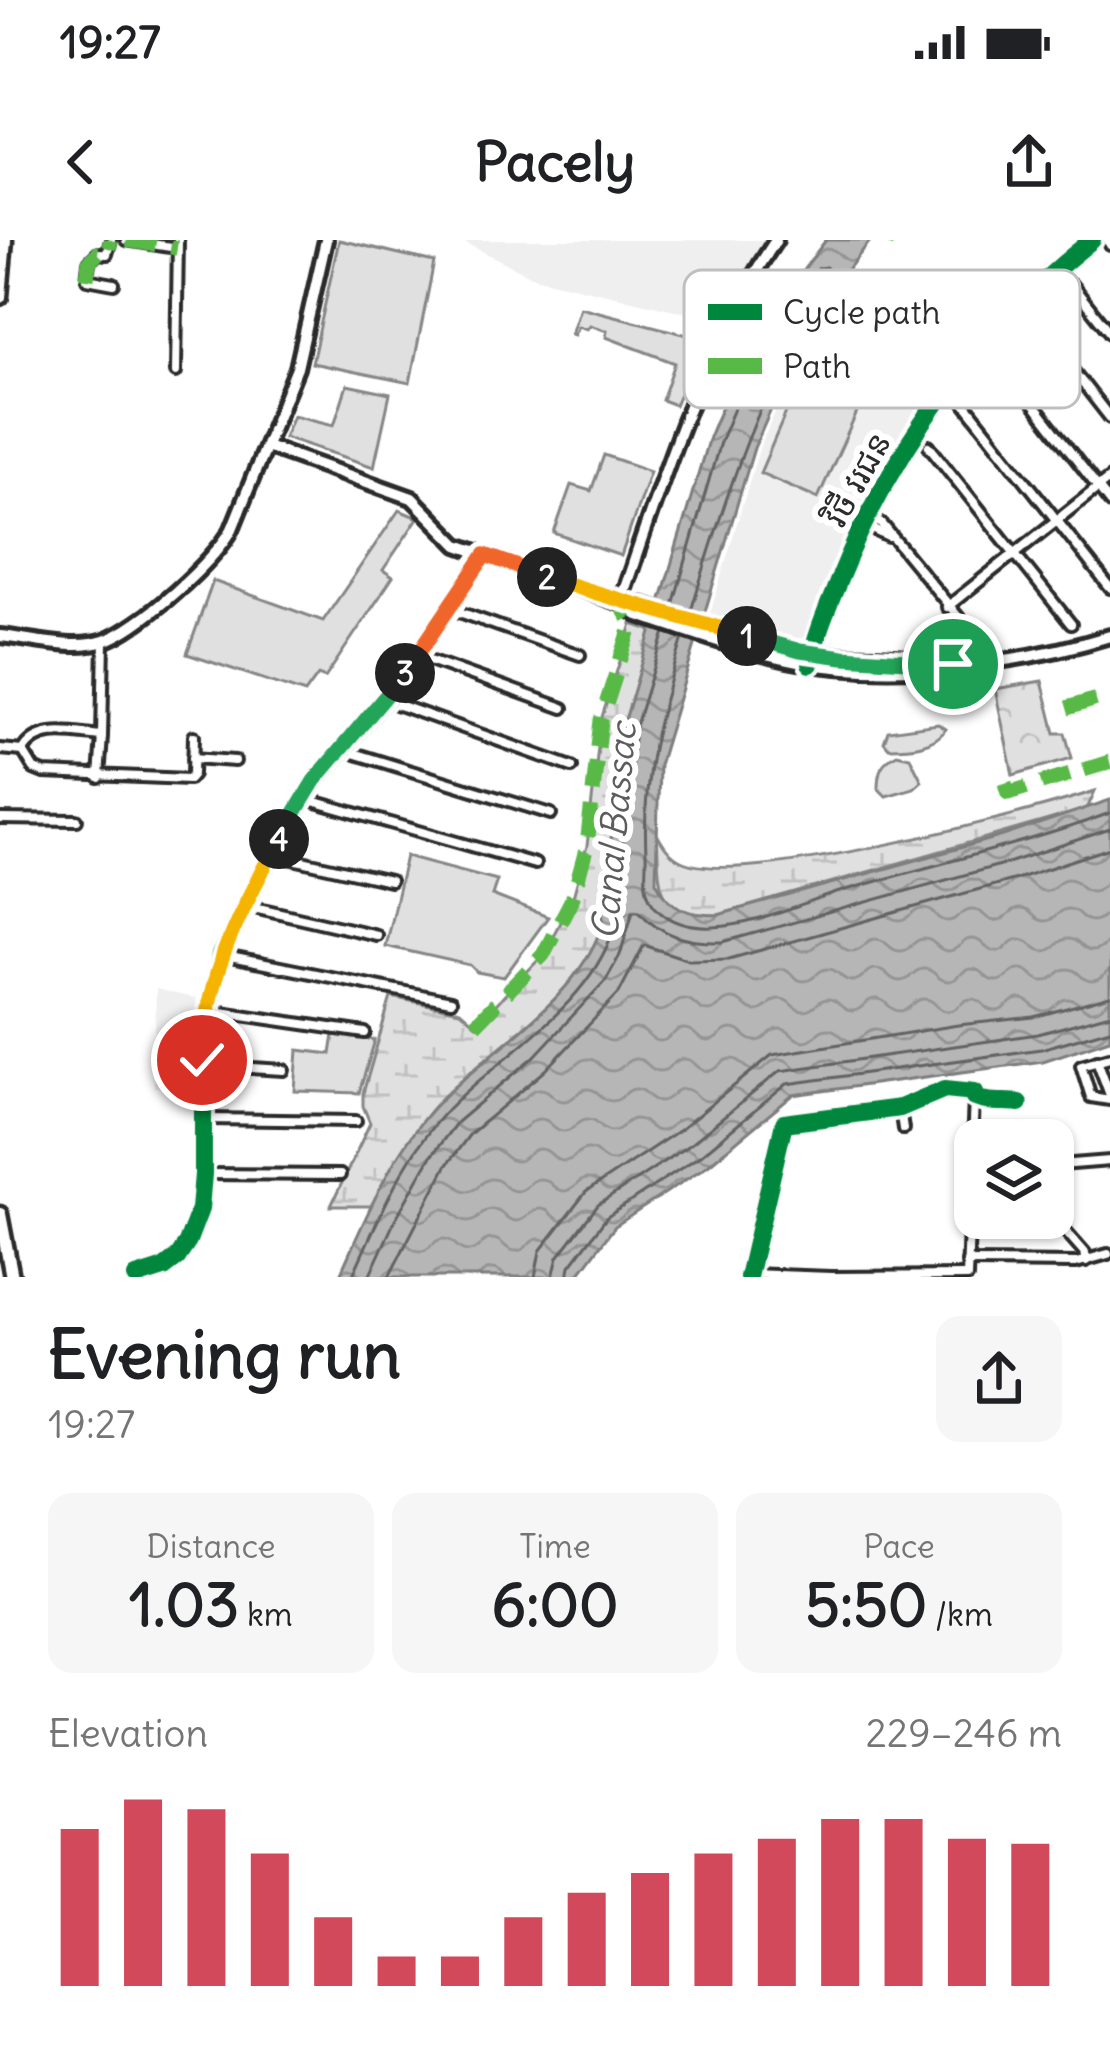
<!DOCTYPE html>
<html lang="en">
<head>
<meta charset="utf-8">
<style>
	body { margin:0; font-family:Delius,"Noto Sans Khmer",sans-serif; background:#f6f6f6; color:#202124; height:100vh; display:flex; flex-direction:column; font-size:45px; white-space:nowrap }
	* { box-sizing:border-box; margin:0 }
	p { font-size:39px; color:#757577 }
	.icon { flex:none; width:66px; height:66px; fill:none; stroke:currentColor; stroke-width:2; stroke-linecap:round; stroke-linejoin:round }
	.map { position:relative; height:1037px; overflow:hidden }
	.side { display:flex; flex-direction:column; background:#fff; flex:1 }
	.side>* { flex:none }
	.controls { position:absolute; left:954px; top:879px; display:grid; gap:24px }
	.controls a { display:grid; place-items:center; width:120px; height:120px; border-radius:24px; background:#fff; box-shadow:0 3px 9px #0004; font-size:60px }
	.pin { position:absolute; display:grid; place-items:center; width:102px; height:102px; color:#fff; margin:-51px; border:6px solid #fff; border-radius:50%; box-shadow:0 3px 12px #0007 }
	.km { position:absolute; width:60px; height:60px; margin:-30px; border-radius:50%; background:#222; color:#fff; font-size:33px; line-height:60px; text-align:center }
	.round { display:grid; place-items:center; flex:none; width:126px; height:126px; border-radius:24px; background:#f6f6f6 }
	.headline { display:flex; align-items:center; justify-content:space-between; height:204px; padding:0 48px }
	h1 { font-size:66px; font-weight:800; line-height:90px }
	.metrics { display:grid; grid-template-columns:repeat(3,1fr); gap:18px; height:204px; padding:12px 48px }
	.metrics div { display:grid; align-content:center; border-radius:24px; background:#f6f6f6; text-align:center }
	.metrics b { font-size:60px; font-weight:800 }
	.metrics small { font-size:33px; font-weight:400 }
	.metrics p { font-size:33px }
	.chart { height:336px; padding:24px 48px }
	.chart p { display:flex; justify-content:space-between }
	.chart svg { width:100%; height:216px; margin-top:12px; stroke:#d1495b; stroke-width:6 }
	.status { display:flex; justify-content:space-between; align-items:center; height:84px; padding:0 60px; background:#fff; direction:ltr }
	.status svg { height:33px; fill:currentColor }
	header { display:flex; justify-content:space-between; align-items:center; height:156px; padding:0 48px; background:#fff; font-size:54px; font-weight:800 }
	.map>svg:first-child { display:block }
	.built { fill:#efefef }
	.grass { fill:#e0e0e0; stroke:#868686; stroke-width:3 }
	.wetland { fill:url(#wetland-marsh); stroke:#868686; stroke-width:3 }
	.park { fill:url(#park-crowns); stroke:#868686; stroke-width:3 }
	.water { fill:url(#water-waves); stroke:#7e7e7e; stroke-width:3 }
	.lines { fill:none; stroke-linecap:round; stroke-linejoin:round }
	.shore { stroke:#636363; stroke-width:3 }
	.minor-casing { stroke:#2b2b2b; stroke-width:16 }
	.tertiary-casing { stroke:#2b2b2b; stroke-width:20 }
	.secondary-casing { stroke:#2b2b2b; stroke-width:20 }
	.primary-casing { stroke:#2b2b2b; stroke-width:21 }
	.minor { stroke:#fff; stroke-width:8 }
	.tertiary { stroke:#fff; stroke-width:10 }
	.secondary { stroke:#fff; stroke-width:10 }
	.primary { stroke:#fff; stroke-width:12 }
	.quiet { stroke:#58b947; stroke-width:15; stroke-dasharray:30 15; stroke-linecap:butt }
	.cycleway-casing { stroke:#fff; stroke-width:26 }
	.cycleway { stroke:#00873e; stroke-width:18 }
	.split-1-casing { stroke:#fff; stroke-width:24 }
	.split-2-casing { stroke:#fff; stroke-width:24 }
	.split-3-casing { stroke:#fff; stroke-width:24 }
	.split-4-casing { stroke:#fff; stroke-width:24 }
	.split-5-casing { stroke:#fff; stroke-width:24 }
	.split-1 { stroke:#22a559; stroke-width:15 }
	.split-2 { stroke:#f5b400; stroke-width:15 }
	.split-3 { stroke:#f0652b; stroke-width:15 }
	.split-4 { stroke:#22a559; stroke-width:15 }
	.split-5 { stroke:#f5b400; stroke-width:15 }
	.labels { text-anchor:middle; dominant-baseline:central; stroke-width:12; stroke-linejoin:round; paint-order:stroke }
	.street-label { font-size:33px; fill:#2b2b2b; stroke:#fff }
	.water-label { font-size:36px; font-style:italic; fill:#5c5c5c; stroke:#fff }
	.key { fill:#fff; stroke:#bfbfbf; stroke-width:3 }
	.key-label { font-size:33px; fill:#2b2b2b }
</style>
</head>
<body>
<div class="status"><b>19:27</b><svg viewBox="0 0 49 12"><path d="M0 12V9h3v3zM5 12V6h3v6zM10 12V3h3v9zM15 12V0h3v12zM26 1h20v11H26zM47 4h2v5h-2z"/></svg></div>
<header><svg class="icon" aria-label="back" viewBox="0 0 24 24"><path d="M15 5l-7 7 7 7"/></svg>Pacely<svg class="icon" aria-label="share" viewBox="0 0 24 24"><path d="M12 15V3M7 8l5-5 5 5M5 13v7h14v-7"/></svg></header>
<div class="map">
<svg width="1110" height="1037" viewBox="0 0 1110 1037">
	<defs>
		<pattern id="wetland-marsh" width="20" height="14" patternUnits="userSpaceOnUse" patternTransform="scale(3)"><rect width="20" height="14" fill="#e0e0e0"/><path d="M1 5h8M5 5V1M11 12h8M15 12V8" fill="none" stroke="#c0c0c0"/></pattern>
		<pattern id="park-crowns" width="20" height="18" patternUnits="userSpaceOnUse" patternTransform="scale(3)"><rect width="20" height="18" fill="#e0e0e0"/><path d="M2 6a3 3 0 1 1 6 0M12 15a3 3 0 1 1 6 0" fill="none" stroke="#c0c0c0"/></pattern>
		<pattern id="water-waves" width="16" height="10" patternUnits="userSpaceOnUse" patternTransform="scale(3)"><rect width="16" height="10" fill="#b6b6b6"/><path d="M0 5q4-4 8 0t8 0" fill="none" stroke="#949494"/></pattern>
	</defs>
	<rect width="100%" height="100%" fill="#fff"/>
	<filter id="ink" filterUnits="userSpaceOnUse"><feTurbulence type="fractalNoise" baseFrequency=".00833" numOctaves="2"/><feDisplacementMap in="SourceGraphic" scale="24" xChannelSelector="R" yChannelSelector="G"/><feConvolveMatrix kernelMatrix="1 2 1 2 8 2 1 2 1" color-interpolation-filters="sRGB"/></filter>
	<g filter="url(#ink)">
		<g class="built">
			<path d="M459 0H766L717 80 534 37Z"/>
			<path d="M844 44 960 116 922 168 862 270 808 396 794 400 710 374 759 209 795 126Z"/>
			<path d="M156 749 197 759 190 809V847H154Z"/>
		</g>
		<g class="grass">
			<path d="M339 0 434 22 410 143 312 123Z"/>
			<path d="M580 67 703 99 675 165 662 160 675 123 606 97 607 91 590 85 587 89 578 86 574 95 571 94Z"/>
			<path d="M805 128 865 155 818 258 760 233Z"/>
			<path d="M347 145 390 154 374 227 284 197 293 175 334 185Z"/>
			<path d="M604 215 650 231 621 316 554 293 571 245 591 251Z"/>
			<path d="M399 270 418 278 383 330 393 337 325 438 318 435 305 453 187 414 213 341 323 381Z"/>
			<path d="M938 484 946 489C934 507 909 508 889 508L884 502 888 491Z"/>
			<path d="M897 514 910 517 922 541 914 548 886 556 878 548C878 531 881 522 897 514Z"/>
			<path d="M406 616 497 640 492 655 548 677 504 737 477 732 470 725 385 706Z"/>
			<path d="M334 795 375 800 359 853 295 851 298 810 331 814Z"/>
		</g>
		<g class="wetland">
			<path d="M632 384 653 391 623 487 602 686C575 765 491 805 437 863 410 893 391 931 371 966H331L370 883 363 866V853L391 757 460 771 476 785 543 715 573 657 587 606 601 480Z"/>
			<path d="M1095 551 1087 569 718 675C653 675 660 646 657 594 663 605 669 615 681 621 738 649 1026 574 1095 551Z"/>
		</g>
		<path class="park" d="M1042 441 1055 493H1065L1072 518 1013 535 995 449Z"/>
		<path class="water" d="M826 0H871L845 33 793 120 754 208 659 525 656 641C670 669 688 675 718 675L1003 596 1110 560V799L1043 821 793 855 708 925 615 986 577 1037H339C366 977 393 908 440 861 494 806 575 763 602 686L623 487 709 197C738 125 778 61 826 0Z"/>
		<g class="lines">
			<g class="shore">
				<path d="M673 365 720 202 738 159 800 53 819 28 826 27 829 35C761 146 728 248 691 371"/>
				<path d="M683 398C659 477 642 529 646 614 647 633 641 649 655 666 669 683 692 688 713 687 759 685 803 663 846 650 934 624 1024 605 1110 573"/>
				<path d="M352 1037C378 980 404 915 448 869 504 812 589 768 614 688L635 489 665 392"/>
				<path d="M369 1037 396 978 431 916 457 882 534 817 606 740 620 715 633 670H639C662 697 689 703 723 702L1011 622 1110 589"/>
				<path d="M389 1037 446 926 470 894 546 830 619 753 644 705 689 720 729 719 1016 639 1110 608"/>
				<path d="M535 1037 540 1011 586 952 681 889 772 815 958 785 1034 777 1110 756"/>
				<path d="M553 1037 558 1017 598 965 692 903 780 831 1038 794 1110 774"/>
				<path d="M568 1037 570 1026 607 977 701 915 787 844 1041 809 1110 789"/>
			</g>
			<defs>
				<g id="minor">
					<path d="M111 0 107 14 98 13 89 22 87 39 114 44"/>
					<path d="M126 0 177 8"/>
					<path d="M1108 0 1110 5"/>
					<path d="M1071 44 1110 93"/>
					<path d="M1035 82 1110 178"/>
					<path d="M999 120 1110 263"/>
					<path d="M176 132 178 0"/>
					<path d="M965 164 1110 348"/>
					<path d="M929 206 1071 384"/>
					<path d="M867 277 882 284 970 391 980 421"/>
					<path d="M864 285 889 297"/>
					<path d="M947 367 1110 238"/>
					<path d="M448 368 580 415"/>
					<path d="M416 415 563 468"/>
					<path d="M385 460 572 527"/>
					<path d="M0 509 23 511"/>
					<path d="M340 509 551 574"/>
					<path d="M23 511 34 529 44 533 189 539 193 534 194 496"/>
					<path d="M23 511C38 483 76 494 102 496L104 401"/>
					<path d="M193 518 235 521"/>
					<path d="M99 538 102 496"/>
					<path d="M302 558 535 624"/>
					<path d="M0 579 77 580"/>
					<path d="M271 614 390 641"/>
					<path d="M245 665 376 695"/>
					<path d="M220 715 451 761"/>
					<path d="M207 770 365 793"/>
					<path d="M1110 817 1081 825 1091 857 1110 860"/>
					<path d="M1097 820 1110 855"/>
					<path d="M202 825 284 830"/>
					<path d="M900 868 903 889"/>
					<path d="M203 879 356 881"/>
					<path d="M203 934 340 935"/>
					<path d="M1053 937 1060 925 1110 921"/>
					<path d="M969 982 1024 981"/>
					<path d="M1063 988 1085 1013 1086 1021"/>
					<path d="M967 1022 1076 1023 1108 1014"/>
					<path d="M749 1034 831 1037"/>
					<path d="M136 1037 164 1028 177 1018 187 1003 200 969 203 934V803L220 715 302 558 391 453 485 315"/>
					<path d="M748 1037 784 883 900 868 945 849 975 852 974 857C985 864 1006 861 1019 863"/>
					<path d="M833 1037 967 1036"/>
					<path d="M967 1037 974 857"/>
				</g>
				<g id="tertiary">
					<path d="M620 363C663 237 701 111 776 0"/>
					<path d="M810 421C816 394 827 368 838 343 892 210 979 88 1092 0"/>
				</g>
				<g id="secondary">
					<path d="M266 206 412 258 458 305 620 363 638 375C690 391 744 412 798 422 894 439 1017 425 1110 396"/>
					<path d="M623 363 641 364C695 380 750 403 806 412 849 419 897 412 939 424"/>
					<path d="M0 396C31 399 74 411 104 401 139 389 216 320 232 289L297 128 326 0"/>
				</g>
				<g id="primary">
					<path d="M0 57 5 0"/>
					<path d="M0 974 12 1037"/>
				</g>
			</defs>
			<use href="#minor" class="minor-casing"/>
			<use href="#tertiary" class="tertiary-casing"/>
			<use href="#secondary" class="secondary-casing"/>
			<use href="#primary" class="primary-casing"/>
			<use href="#minor" class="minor"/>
			<use href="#tertiary" class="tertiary"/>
			<use href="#secondary" class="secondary"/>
			<use href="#primary" class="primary"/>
			<g class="quiet">
				<path d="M126 0 177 8"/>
				<path d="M886 3 888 0"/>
				<path d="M87 39 89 22 98 13 107 14 111 0"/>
				<path d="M1067 468 1110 455"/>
				<path d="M1005 543 1008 553 1110 522"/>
				<path d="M475 785 543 715 573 657 587 606 601 480 632 384 620 363"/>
			</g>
			<defs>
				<g id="cycleway">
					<path d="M810 424C816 394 829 365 840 337 893 207 981 87 1092 0"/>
					<path d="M136 1037 164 1028 177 1018 187 1003 200 969 203 934V803L220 715 302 558 391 453 485 315"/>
					<path d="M748 1037 784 883 900 868 945 849 975 852 974 857C985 864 1006 861 1019 863"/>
				</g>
			</defs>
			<use href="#cycleway" class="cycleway-casing"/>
			<use href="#cycleway" class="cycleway"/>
		</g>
	</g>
	<g class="lines" filter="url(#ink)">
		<defs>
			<path id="split-1" d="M747 396 800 411 843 417 953 424"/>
			<path id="split-2" d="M547 337C613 360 680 376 747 396"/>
			<path id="split-3" d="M405 433 485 315 547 337"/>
			<path id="split-4" d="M279 599 314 541 405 433"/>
			<path id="split-5" d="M202 820C205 734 240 673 279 599"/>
		</defs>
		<use href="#split-1" class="split-1-casing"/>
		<use href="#split-2" class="split-2-casing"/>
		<use href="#split-3" class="split-3-casing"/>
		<use href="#split-4" class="split-4-casing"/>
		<use href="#split-5" class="split-5-casing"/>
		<use href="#split-1" class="split-1"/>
		<use href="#split-2" class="split-2"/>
		<use href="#split-3" class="split-3"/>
		<use href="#split-4" class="split-4"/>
		<use href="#split-5" class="split-5"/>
	</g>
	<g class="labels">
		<g class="street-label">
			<text transform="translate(857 239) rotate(-61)">វិថី វរជន</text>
		</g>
		<g class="water-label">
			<text transform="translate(614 591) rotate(-85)">Canal Bassac</text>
		</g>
	</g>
	<rect x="684" y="30" width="396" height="138" rx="18" class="key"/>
	<rect x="708" y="64" width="54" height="16" fill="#00873e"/>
	<rect x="708" y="118" width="54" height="16" fill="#58b947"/>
	<g class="key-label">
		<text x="783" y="84">Cycle path</text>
		<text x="783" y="138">Path</text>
	</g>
</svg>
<div class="controls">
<a><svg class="icon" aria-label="layers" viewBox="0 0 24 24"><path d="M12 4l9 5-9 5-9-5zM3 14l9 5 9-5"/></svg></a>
</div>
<div class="pin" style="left:953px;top:424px;background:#1e9e55"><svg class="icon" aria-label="arrive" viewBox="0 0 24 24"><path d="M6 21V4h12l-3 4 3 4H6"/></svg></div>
<div class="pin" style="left:202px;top:820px;background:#d93025"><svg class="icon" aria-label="check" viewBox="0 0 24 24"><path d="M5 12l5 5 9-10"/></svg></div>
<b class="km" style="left:747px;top:396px">1</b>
<b class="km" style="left:547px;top:337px">2</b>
<b class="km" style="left:405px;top:433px">3</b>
<b class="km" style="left:279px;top:599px">4</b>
</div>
<section class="side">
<div class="headline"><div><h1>Evening run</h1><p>19:27</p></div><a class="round"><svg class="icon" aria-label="share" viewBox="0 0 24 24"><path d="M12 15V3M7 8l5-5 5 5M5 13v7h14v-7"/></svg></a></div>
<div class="metrics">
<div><p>Distance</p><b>1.03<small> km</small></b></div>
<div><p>Time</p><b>6:00</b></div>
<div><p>Pace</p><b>5:50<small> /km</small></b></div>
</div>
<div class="chart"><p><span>Elevation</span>229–246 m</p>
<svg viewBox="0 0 160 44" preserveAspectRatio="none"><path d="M5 44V12M15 44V6M25 44V8M35 44V17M45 44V30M55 44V38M65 44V38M75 44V30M85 44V25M95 44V21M105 44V17M115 44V14M125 44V10M135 44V10M145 44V14M155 44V15"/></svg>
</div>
</section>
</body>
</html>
